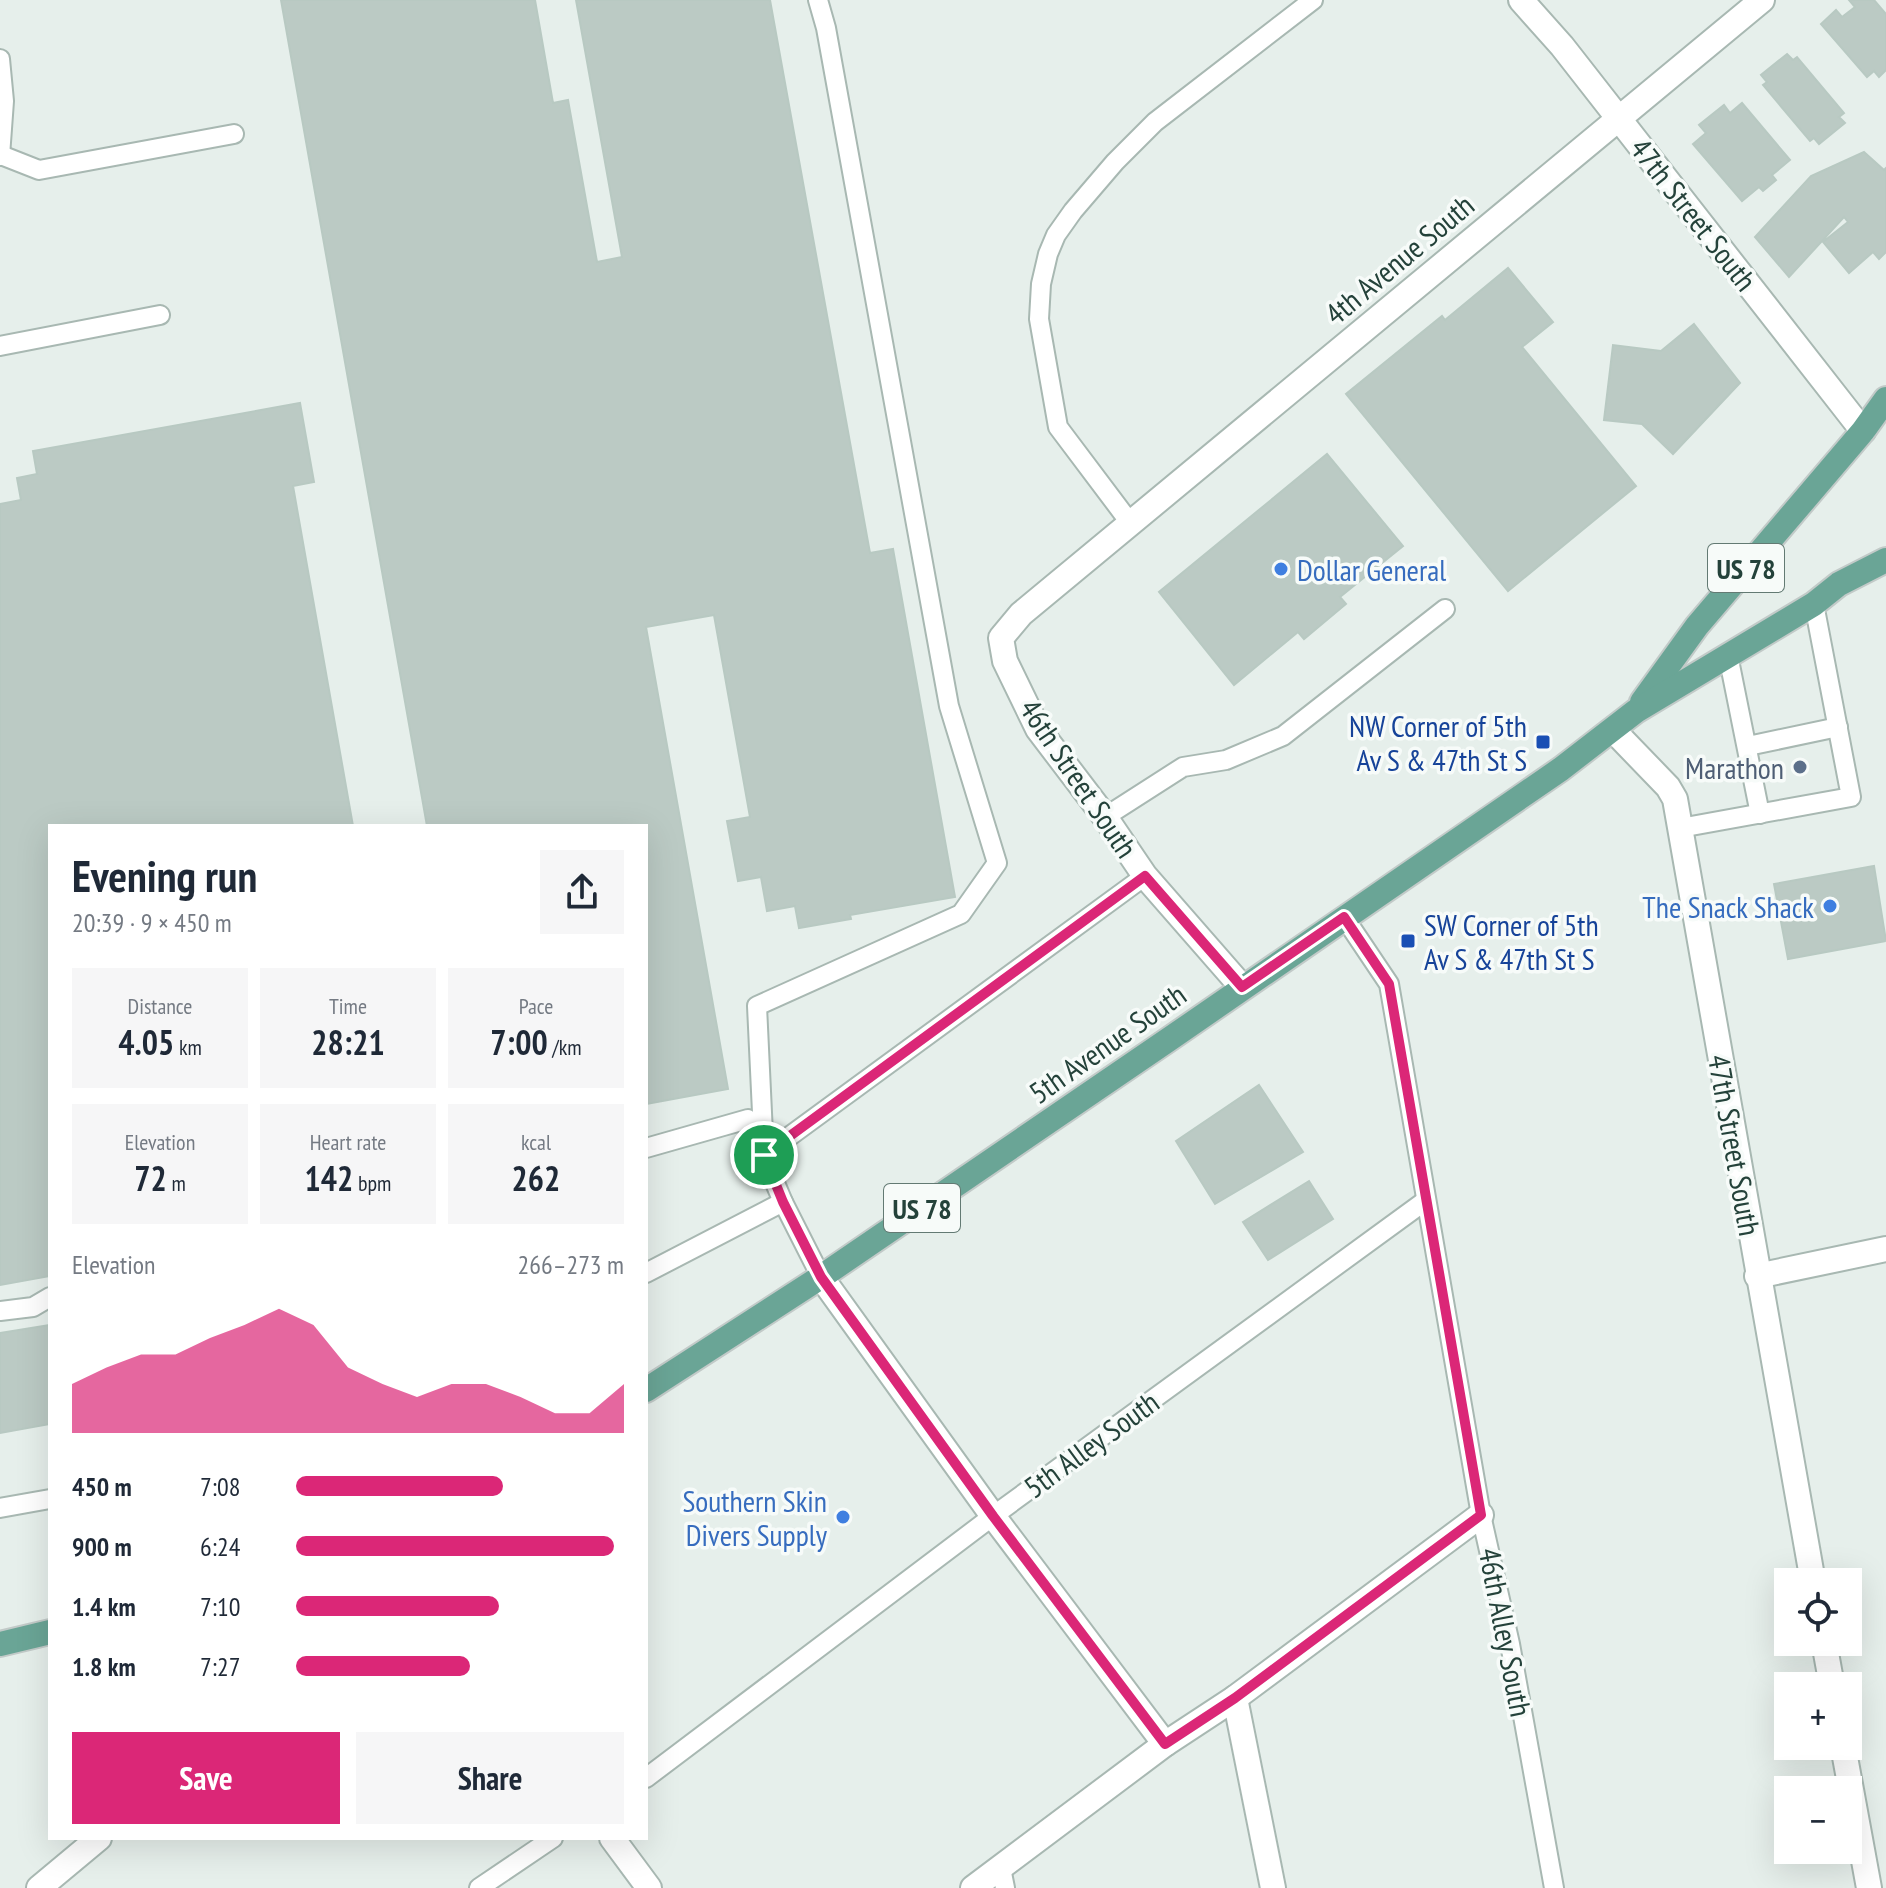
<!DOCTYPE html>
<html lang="en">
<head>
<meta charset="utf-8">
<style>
	body { margin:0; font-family:"PT Sans Narrow",sans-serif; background:#f6f6f7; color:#1f2937; height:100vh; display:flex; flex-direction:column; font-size:30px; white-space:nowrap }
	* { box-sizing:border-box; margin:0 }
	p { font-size:26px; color:#747a83 }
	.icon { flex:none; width:44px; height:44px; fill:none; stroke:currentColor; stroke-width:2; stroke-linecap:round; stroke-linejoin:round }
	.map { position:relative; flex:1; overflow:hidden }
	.drawer { position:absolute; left:48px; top:824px; width:600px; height:1016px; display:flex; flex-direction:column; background:#fff; border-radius:0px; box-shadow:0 8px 32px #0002 }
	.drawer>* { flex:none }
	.controls { position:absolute; left:1774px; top:1568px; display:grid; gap:16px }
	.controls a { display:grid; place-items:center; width:88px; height:88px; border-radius:0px; background:#fff; box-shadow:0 8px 32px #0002; font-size:40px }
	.pin { position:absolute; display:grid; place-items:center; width:68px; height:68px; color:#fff; margin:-34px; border:4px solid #fff; border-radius:50%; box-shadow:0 2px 8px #0007 }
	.round { display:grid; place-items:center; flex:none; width:84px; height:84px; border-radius:0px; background:#f6f6f7 }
	.headline { display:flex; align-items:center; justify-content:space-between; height:136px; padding:0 24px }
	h1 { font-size:44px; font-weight:800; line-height:60px }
	.figures { display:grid; grid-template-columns:repeat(3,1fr); gap:12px; height:136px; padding:8px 24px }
	.figures div { display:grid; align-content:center; border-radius:0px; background:#f6f6f7; text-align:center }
	.figures b { font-size:34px; font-weight:800 }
	.figures small { font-size:22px; font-weight:400 }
	.figures p { font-size:22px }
	.chart { height:224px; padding:16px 24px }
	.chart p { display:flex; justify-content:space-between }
	.chart svg { width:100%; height:144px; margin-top:8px; fill:#db2777; opacity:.7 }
	.button { display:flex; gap:16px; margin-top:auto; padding:16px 24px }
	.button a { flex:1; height:92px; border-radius:0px; background:#db2777; color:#fff; font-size:32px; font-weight:800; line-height:92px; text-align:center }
	.button a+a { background:#f6f6f7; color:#1f2937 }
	ul { padding:0 24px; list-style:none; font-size:26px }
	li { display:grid; grid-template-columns:128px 96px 1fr; align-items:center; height:60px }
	li i { height:20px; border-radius:10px; background:#db2777 }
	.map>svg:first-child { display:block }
	.building { fill:#bbcac4; stroke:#b8c9c2; stroke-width:2 }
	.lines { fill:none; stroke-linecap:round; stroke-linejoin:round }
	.service-casing { stroke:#a8b8b2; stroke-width:22 }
	.minor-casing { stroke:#a8b8b2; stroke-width:28 }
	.tertiary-casing { stroke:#a8b8b2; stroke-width:28 }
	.primary-casing { stroke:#c2cac8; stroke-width:28 }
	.service { stroke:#fff; stroke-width:18 }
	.minor { stroke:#fff; stroke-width:24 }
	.tertiary { stroke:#fff; stroke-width:24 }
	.primary { stroke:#6aa596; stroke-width:24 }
	.route-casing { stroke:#fff; stroke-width:16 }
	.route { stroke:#db2777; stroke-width:10 }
	.shop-dot { fill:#3f7fe0; stroke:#f7fbf9; stroke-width:3 }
	.transit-dot { fill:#1a4fb4; stroke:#f7fbf9; stroke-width:3 }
	.service-dot { fill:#5c6f8a; stroke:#f7fbf9; stroke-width:3 }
	.labels { text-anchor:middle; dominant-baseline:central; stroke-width:7; stroke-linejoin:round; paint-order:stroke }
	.shield { fill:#f7fbf9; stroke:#637a73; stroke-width:2 }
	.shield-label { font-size:28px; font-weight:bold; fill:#24423a }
	.street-label { font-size:30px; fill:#24423a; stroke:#f7fbf9 }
	.shop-label { font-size:30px; fill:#366cbe; stroke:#f7fbf9; text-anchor:end }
	.transit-label { font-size:30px; fill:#164399; stroke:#f7fbf9; text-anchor:end }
	.service-label { font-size:30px; fill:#4e5e75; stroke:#f7fbf9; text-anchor:end }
</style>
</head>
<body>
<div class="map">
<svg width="1886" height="1888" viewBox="0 0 1886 1888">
	<rect width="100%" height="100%" fill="#e6efeb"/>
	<g class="building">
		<path d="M281 0H535L553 103 568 100 597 262 622 257 576 0H770L870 553 893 549 955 897 850 915 851 919 799 928 795 906 767 911 761 877 738 881 727 821 750 817 714 615 646 627 728 1089 646 1104V826H427Z"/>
		<path d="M1849 0H1874L1886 14V70L1879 77 1874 71 1867 77 1821 24 1836 10 1842 17 1855 7Z"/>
		<path d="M1787 54 1793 60 1797 57 1844 113 1839 117 1845 123 1819 144 1814 138 1810 141 1763 85 1767 82 1761 75Z"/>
		<path d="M1742 103 1790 160 1772 175 1776 180 1763 191 1759 187 1742 201 1693 144 1706 133 1699 125 1724 105 1730 113Z"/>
		<path d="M1864 152 1884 170 1886 168V252L1879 259 1873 252 1849 273 1823 242 1848 222 1844 217 1789 277 1755 237 1811 176Z"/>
		<path d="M1508 268 1553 322 1522 347 1636 486 1508 591 1346 394 1442 316 1445 320Z"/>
		<path d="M1694 324 1740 383 1673 454 1642 424 1604 420 1613 345 1661 351Z"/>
		<path d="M300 403 314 482 293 486 353 826H50V1276L0 1285V504L21 500 17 478 37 474 33 451Z"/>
		<path d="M1327 454 1403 546 1340 597 1346 604 1304 639 1298 632 1234 685 1159 592Z"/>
		<path d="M1874 866 1886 941 1788 959 1774 884Z"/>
		<path d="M1259 1085 1303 1152 1215 1204 1176 1141Z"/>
		<path d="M1309 1181 1333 1219 1268 1260 1243 1222Z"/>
		<path d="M50 1325V1424L0 1433V1333Z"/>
	</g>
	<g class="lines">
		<defs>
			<g id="service">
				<path d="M0 59 4 101 0 156"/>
				<path d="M1 155 39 170 234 134"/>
				<path d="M0 346 160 315"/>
				<path d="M1131 524 1058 427 1039 319 1041 284 1048 254 1056 235 1073 211 1115 162 1155 122 1313 0"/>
				<path d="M1728 655 1760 814"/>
				<path d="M1748 746 1838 727"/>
				<path d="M1105 817 1183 767 1226 760 1283 736 1445 609"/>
				<path d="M1680 828 1851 797 1814 604"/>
				<path d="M1344 917 1389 984 1481 1515 1510 1644 1554 1888"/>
				<path d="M646 1148 748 1119 783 1202 821 1277"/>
				<path d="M764 1155 757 1006 961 914 997 863 949 706 826 28 818 0"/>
				<path d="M764 1155 1145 876"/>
				<path d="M646 1273 783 1202"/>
				<path d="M0 1311 33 1307 50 1297"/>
				<path d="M0 1508 50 1499"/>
				<path d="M646 1778 993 1516 1425 1201"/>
				<path d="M1001 1868 1005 1888"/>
				<path d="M479 1888 553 1838"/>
			</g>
			<g id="minor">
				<path d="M1521 0 1562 46 1863 431"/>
				<path d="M1613 730 1668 787 1675 799 1813 1582"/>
				<path d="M1242 987 1145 876 1105 817 1038 729 1005 661 1001 638 1021 614 1762 0"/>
				<path d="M1757 1276 1886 1249"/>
				<path d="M821 1277 993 1516 1165 1744"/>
				<path d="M1824 1642 1832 1686"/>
				<path d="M1235 1698 1273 1888"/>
				<path d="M1843 1746 1869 1888"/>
				<path d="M612 1838 649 1888"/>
				<path d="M973 1888 1165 1744 1235 1698 1481 1515"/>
			</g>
			<path id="tertiary" d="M39 1888 99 1838"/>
			<g id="primary">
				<path d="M1642 702 1697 626 1863 431 1886 399"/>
				<path d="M646 1390 821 1277 1168 1040 1561 769 1636 711 1814 604 1839 584 1886 560"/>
				<path d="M0 1644 50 1632"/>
			</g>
		</defs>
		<use href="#service" class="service-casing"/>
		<use href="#minor" class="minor-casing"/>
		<use href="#tertiary" class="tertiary-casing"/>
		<use href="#primary" class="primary-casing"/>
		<use href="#service" class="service"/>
		<use href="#minor" class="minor"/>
		<use href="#tertiary" class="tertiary"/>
		<use href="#primary" class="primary"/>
	</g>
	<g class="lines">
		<defs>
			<path id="route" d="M1145 876 1242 987 1344 917 1389 984 1481 1515 1235 1698 1165 1744 993 1516 821 1277 783 1202 764 1155Z"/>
		</defs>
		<use href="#route" class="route-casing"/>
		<use href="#route" class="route"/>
	</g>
	<g class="shop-dot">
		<circle cx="1281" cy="569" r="8"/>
		<circle cx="1830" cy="906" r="8"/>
		<circle cx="843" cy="1517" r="8"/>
	</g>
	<g class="transit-dot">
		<rect x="1535" y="734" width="16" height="16" rx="4"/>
		<rect x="1400" y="933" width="16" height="16" rx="4"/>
	</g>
	<circle class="service-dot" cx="1800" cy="767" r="8"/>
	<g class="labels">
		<g class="shield">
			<rect x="1708" y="544" width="76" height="48" rx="6"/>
			<rect x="884" y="1184" width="76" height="48" rx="6"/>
		</g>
		<g class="shield-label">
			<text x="1746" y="568">US 78</text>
			<text x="922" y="1208">US 78</text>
		</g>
		<g class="street-label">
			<text transform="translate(1694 214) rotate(52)">47th Street South</text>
			<text transform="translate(1399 259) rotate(-40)">4th Avenue South</text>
			<text transform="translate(1079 778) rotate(56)">46th Street South</text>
			<text transform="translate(1107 1043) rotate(-35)">5th Avenue South</text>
			<text transform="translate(1735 1145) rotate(80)">47th Street South</text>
			<text transform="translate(1091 1444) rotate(-36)">5th Alley South</text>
			<text transform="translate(1506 1632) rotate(79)">46th Alley South</text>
		</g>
		<g class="shop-label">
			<text x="1297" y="569" text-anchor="start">Dollar General</text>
			<text x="1814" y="906">The Snack Shack</text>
			<text x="827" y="1500">Southern Skin<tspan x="827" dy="34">Divers Supply</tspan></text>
		</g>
		<g class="transit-label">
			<text x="1527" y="725">NW Corner of 5th<tspan x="1527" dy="34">Av S &amp; 47th St S</tspan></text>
			<text x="1424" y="924" text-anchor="start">SW Corner of 5th<tspan x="1424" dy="34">Av S &amp; 47th St S</tspan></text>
		</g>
		<g class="service-label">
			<text x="1784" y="767">Marathon</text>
		</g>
	</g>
</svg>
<div class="controls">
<a><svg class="icon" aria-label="locate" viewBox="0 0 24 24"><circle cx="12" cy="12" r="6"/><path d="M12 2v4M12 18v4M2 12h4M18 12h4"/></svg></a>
<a>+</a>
<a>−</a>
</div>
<div class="pin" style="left:764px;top:1155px;background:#1e9e55"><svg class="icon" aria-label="arrive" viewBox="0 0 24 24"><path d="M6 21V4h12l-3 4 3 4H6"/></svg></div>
<section class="drawer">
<div class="headline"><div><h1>Evening run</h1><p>20:39 · 9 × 450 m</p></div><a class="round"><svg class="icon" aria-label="share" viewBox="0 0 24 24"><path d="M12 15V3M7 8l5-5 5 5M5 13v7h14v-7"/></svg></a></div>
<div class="figures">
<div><p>Distance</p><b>4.05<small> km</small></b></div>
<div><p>Time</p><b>28:21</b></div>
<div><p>Pace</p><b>7:00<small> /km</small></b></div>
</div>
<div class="figures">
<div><p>Elevation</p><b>72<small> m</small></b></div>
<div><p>Heart rate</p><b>142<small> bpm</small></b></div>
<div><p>kcal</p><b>262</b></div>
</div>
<div class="chart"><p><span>Elevation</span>266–273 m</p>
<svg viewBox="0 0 160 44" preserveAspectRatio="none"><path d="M0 44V29L10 24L20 20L30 20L40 15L50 11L60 6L70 11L80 24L90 29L100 33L110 29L120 29L130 33L140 38L150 38L160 29V44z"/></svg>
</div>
<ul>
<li><b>450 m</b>7:08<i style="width:63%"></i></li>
<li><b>900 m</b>6:24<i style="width:97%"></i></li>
<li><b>1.4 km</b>7:10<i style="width:62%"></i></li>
<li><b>1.8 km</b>7:27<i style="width:53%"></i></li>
</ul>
<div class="button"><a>Save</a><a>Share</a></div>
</section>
</div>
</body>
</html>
